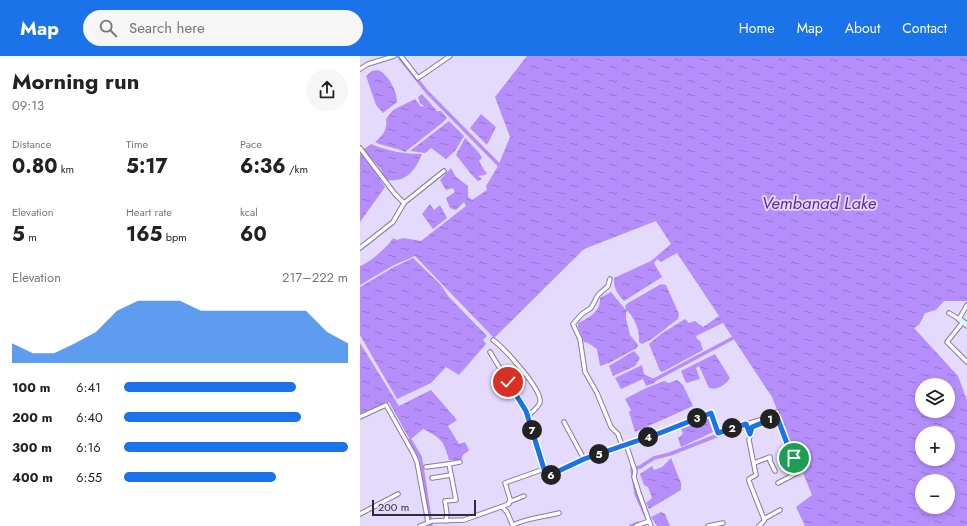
<!DOCTYPE html>
<html lang="en">
<head>
<meta charset="utf-8">
<style>
	body { margin:0; font-family:Jost,sans-serif; background:#f6f6f6; color:#222; height:100vh; display:flex; flex-direction:column; font-size:15px; white-space:nowrap }
	* { box-sizing:border-box; margin:0 }
	p { font-size:13px; color:#767676 }
	.icon { flex:none; width:22px; height:22px; fill:none; stroke:currentColor; stroke-width:2; stroke-linecap:round; stroke-linejoin:round }
	.map { position:relative; flex:1; overflow:hidden }
	.sheet { display:flex; flex-direction:column; background:#fff; width:360px }
	.sheet>* { flex:none }
	.controls { position:absolute; left:555px; top:322px; display:grid; gap:8px }
	.controls a { display:grid; place-items:center; width:40px; height:40px; border-radius:50%; background:#fff; box-shadow:0 2px 6px #0003; font-size:20px }
	.scale { position:absolute; left:12px; bottom:10px; width:104px; box-sizing:border-box; padding-left:4px; border:2px solid #302b3b; border-top:0; font-size:11px; line-height:14px; white-space:nowrap; color:#302b3b; -webkit-text-stroke:3px #e4dafc; paint-order:stroke }
	.pin { position:absolute; display:grid; place-items:center; width:34px; height:34px; color:#fff; margin:-17px; border:2px solid #fff; border-radius:50%; box-shadow:0 1px 4px #0007 }
	.km { position:absolute; width:20px; height:20px; margin:-10px; border-radius:50%; background:#222; color:#fff; font-size:11px; line-height:20px; text-align:center }
	.round { display:grid; place-items:center; flex:none; width:42px; height:42px; border-radius:21px; background:#f6f6f6 }
	.overview { display:flex; align-items:center; justify-content:space-between; height:68px; padding:0 12px }
	h1 { font-size:22px; font-weight:700; line-height:30px }
	.stats { display:grid; grid-template-columns:repeat(3,1fr); gap:6px; height:68px; padding:4px 12px }
	.stats div { display:grid; align-content:center }
	.stats b { font-size:20px; font-weight:700 }
	.stats small { font-size:11px; font-weight:400 }
	.stats p { font-size:11px }
	.chart { height:112px; padding:8px 12px }
	.chart p { display:flex; justify-content:space-between }
	.chart svg { width:100%; height:72px; margin-top:4px; fill:#1a73e8; opacity:.7 }
	ul { padding:0 12px; list-style:none; font-size:13px }
	li { display:grid; grid-template-columns:64px 48px 1fr; align-items:center; height:30px }
	li i { height:10px; border-radius:5px; background:#1a73e8 }
	header { display:flex; align-items:center; gap:24px; box-sizing:border-box; height:56px; padding:0 20px; background:#1a73e8; color:#fff }
	header strong { font-size:19px }
	nav { display:flex; gap:22px; margin-inline-start:auto; font-size:14px }
	.search { width:280px; height:36px; background:#f6f6f6; display:flex; align-items:center; gap:10px; box-sizing:border-box; padding:0 14px; border-radius:22px; color:#767676; font-size:15px }
	main { display:flex; flex:1; min-height:0 }
	.map>svg:first-child { display:block }
	.water { fill:url(#water-ripples); fill-rule:evenodd }
	.lines { fill:none; stroke-linecap:round; stroke-linejoin:round }
	.canal { stroke:#b58efc; stroke-width:3.5 }
	.minor-casing { stroke:#867aa0; stroke-width:5.5 }
	.secondary-casing { stroke:#867aa0; stroke-width:7 }
	.minor { stroke:#fff; stroke-width:3.5 }
	.secondary { stroke:#d8faf3; stroke-width:5 }
	.route-casing { stroke:#fff; stroke-width:8 }
	.route { stroke:#1a73e8; stroke-width:5 }
	.labels { text-anchor:middle; dominant-baseline:central; stroke-width:3.5; stroke-linejoin:round; paint-order:stroke }
	.water-label { font-size:17px; font-style:italic; fill:#6329a8; stroke:#e4dafc }
</style>
</head>
<body>
<header>
<strong>Map</strong>
<div class="search"><svg class="icon" aria-label="search" viewBox="0 0 24 24"><circle cx="10" cy="10" r="6"/><path d="M15 15l6 6"/></svg>Search here</div>
<nav><a>Home</a><a>Map</a><a>About</a><a>Contact</a></nav>
</header>
<main>
<section class="sheet">
<div class="overview"><div><h1>Morning run</h1><p>09:13</p></div><a class="round"><svg class="icon" aria-label="share" viewBox="0 0 24 24"><path d="M12 15V3M7 8l5-5 5 5M5 13v7h14v-7"/></svg></a></div>
<div class="stats">
<div><p>Distance</p><b>0.80<small> km</small></b></div>
<div><p>Time</p><b>5:17</b></div>
<div><p>Pace</p><b>6:36<small> /km</small></b></div>
</div>
<div class="stats">
<div><p>Elevation</p><b>5<small> m</small></b></div>
<div><p>Heart rate</p><b>165<small> bpm</small></b></div>
<div><p>kcal</p><b>60</b></div>
</div>
<div class="chart"><p><span>Elevation</span>217–222 m</p>
<svg viewBox="0 0 160 44" preserveAspectRatio="none"><path d="M0 44V32L10 38L20 38L30 32L40 25L50 12L60 6L70 6L80 6L90 12L100 12L110 12L120 12L130 12L140 12L150 25L160 32V44z"/></svg>
</div>
<ul>
<li><b>100 m</b>6:41<i style="width:77%"></i></li>
<li><b>200 m</b>6:40<i style="width:79%"></i></li>
<li><b>300 m</b>6:16<i style="width:100%"></i></li>
<li><b>400 m</b>6:55<i style="width:68%"></i></li>
</ul>
</section>
<div class="map">
<svg width="607" height="470" viewBox="0 0 607 470">
	<defs>
		<pattern id="water-ripples" width="26" height="14" patternUnits="userSpaceOnUse"><rect width="26" height="14" fill="#b58efc"/><path d="M2 4q2-2 4 0t4 0M15 11q2-2 4 0t4 0" fill="none" stroke="#9474cd"/></pattern>
	</defs>
	<rect width="100%" height="100%" fill="#e4dafc"/>
	<g class="water">
		<path d="M167 0H607V245H584L576 254 565 257 559 269 554 272 598 320 607 344V470H445L436 451 452 439 412 341 363 267 336 280 337 283 340 285 343 294 308 313 302 316 300 315 289 288 301 278 325 263 329 267 335 265 343 271 359 260 317 197 301 206 297 203 294 207 302 221 264 245C258 238 253 232 254 222L291 205 311 188 296 165 224 193 134 282 55 200 34 209 0 229V210C8 208 30 189 33 182L37 184 43 182 61 185 106 150 104 146 96 154 90 152 86 142 95 136 93 132 86 134 80 124 91 112 96 121 108 130V141L112 144 127 134 126 130 138 110 150 81 135 41ZM562 329H588V355H562ZM562 377H588V403H562ZM562 425H588V451H562Z"/>
		<path d="M18 14C28 18 37 35 37 46L23 57 16 49 6 20 12 15Z"/>
		<path d="M62 38 77 55H81L87 62 82 67 45 96C35 91 25 91 15 86 22 80 28 74 26 63L33 54 55 43 61 51 64 50 60 47 58 41Z"/>
		<path d="M121 58 136 71 127 89 110 72Z"/>
		<path d="M89 65 104 80 95 95 86 103 71 92 65 97 50 95Z"/>
		<path d="M105 82C110 88 120 96 122 102L119 105 124 114 127 117 125 119 118 120 122 123 118 125 111 118 96 99Z"/>
		<path d="M11 88C27 95 45 98 62 98 54 116 47 126 26 124L20 112 3 94Z"/>
		<path d="M0 94 14 114 25 131 0 166Z"/>
		<path d="M70 148 74 154 80 149 87 162 73 173 62 158Z"/>
		<path d="M53 202 81 229 88 240 127 280 123 284 126 288 99 319 86 311 71 327 37 343 0 279V231L34 211Z"/>
		<path d="M301 228 306 229 319 258 318 263 292 283 282 288 279 286C280 275 275 263 268 255L266 256V263L270 279 278 289 277 292 249 307 240 310 237 293 228 287 224 286 218 271V267C229 262 241 255 240 242L251 236 265 253 266 252 265 250 268 247Z"/>
		<path d="M0 287 39 350 71 334 97 364 88 370 99 388 105 386 109 394 103 399 101 404H89C84 385 81 382 63 373L50 384 29 346 0 358Z"/>
		<path d="M274 295 280 302 275 310 253 320 249 310Z"/>
		<path d="M355 298 370 322C365 329 358 334 349 332L339 310 336 312 340 323 326 327 321 315Z"/>
		<path d="M282 309 284 318 296 324 294 327 286 330 283 323 261 333 255 322Z"/>
		<path d="M317 324 323 329 333 350 275 376 269 356 271 354 265 343 286 332 304 325 309 327Z"/>
		<path d="M348 362 353 376 321 391 318 382 323 378 320 370Z"/>
		<path d="M311 402 321 427V434L289 453 286 447 292 442 288 431 284 429 280 418 292 410 294 414 302 411Z"/>
		<path d="M301 456 305 458 310 470H297L291 461Z"/>
	</g>
	<g class="lines">
		<g class="canal">
			<path d="M39 1 67 36 141 111"/>
			<path d="M294 324 373 282"/>
			<path d="M411 361 419 357"/>
			<path d="M50 384 60 401 62 411 71 470"/>
			<path d="M286 460 276 438 272 413 280 411 294 402 310 398 356 380 394 369"/>
			<path d="M271 470 278 467"/>
		</g>
		<defs>
			<g id="minor">
				<path d="M41 0 58 22 90 0"/>
				<path d="M0 13 8 8 34 0"/>
				<path d="M0 92 35 138 44 147"/>
				<path d="M0 192 33 166 44 147 84 115"/>
				<path d="M250 223 248 230 238 239 231 252 222 258 213 268 220 283 225 316 237 337 251 371 258 378 262 389"/>
				<path d="M589 257 599 263 607 249"/>
				<path d="M603 266 587 286 607 306"/>
				<path d="M133 284C144 292 182 333 180 346 179 351 172 356 168 360"/>
				<path d="M130 296 166 355 184 413 188 420 224 403 299 377 351 357 358 377 403 363 417 356"/>
				<path d="M0 361 26 349 53 397 57 406 68 466"/>
				<path d="M204 366 224 403"/>
				<path d="M266 388 275 415 274 421 279 437 289 465"/>
				<path d="M394 407 410 401V405L415 415"/>
				<path d="M66 411 89 408"/>
				<path d="M72 422 91 419"/>
				<path d="M149 446 164 440"/>
				<path d="M142 451 147 456 153 470"/>
				<path d="M0 458 38 438"/>
				<path d="M404 463 420 454"/>
				<path d="M86 465 87 458 85 445 96 444 89 408 100 406"/>
				<path d="M153 469C167 462 184 461 199 457"/>
				<path d="M60 470 72 465 104 464 149 448 150 443 145 427 184 413"/>
				<path d="M276 470 289 465 291 470"/>
				<path d="M348 470 363 467"/>
				<path d="M399 470 404 465V463L389 425V423L396 419 389 384 392 371 416 361 421 370 428 390 441 415 418 427"/>
			</g>
			<path id="secondary" d="M599 263 607 269"/>
		</defs>
		<use href="#minor" class="minor-casing"/>
		<use href="#secondary" class="secondary-casing"/>
		<use href="#minor" class="minor"/>
		<use href="#secondary" class="secondary"/>
	</g>
	<g class="lines">
		<defs>
			<path id="route" d="M148 326 166 355 184 413 188 420 224 403 300 377 351 357 358 377 386 368 390 378 392 371 417 361 428 390 434 402"/>
		</defs>
		<use href="#route" class="route-casing"/>
		<use href="#route" class="route"/>
	</g>
	<g class="labels">
		<g class="water-label">
			<text x="459" y="147">Vembanad Lake</text>
		</g>
	</g>
</svg>
<div class="controls">
<a><svg class="icon" aria-label="layers" viewBox="0 0 24 24"><path d="M12 4l9 5-9 5-9-5zM3 14l9 5 9-5"/></svg></a>
<a>+</a>
<a>−</a>
</div>
<div class="scale">200 m</div>
<div class="pin" style="left:434px;top:402px;background:#1e9e55"><svg class="icon" aria-label="arrive" viewBox="0 0 24 24"><path d="M6 21V4h12l-3 4 3 4H6"/></svg></div>
<div class="pin" style="left:148px;top:326px;background:#d93025"><svg class="icon" aria-label="check" viewBox="0 0 24 24"><path d="M5 12l5 5 9-10"/></svg></div>
<b class="km" style="left:410px;top:363px">1</b>
<b class="km" style="left:372px;top:372px">2</b>
<b class="km" style="left:337px;top:362px">3</b>
<b class="km" style="left:288px;top:381px">4</b>
<b class="km" style="left:239px;top:398px">5</b>
<b class="km" style="left:191px;top:419px">6</b>
<b class="km" style="left:172px;top:374px">7</b>
</div>
</main>
</body>
</html>
